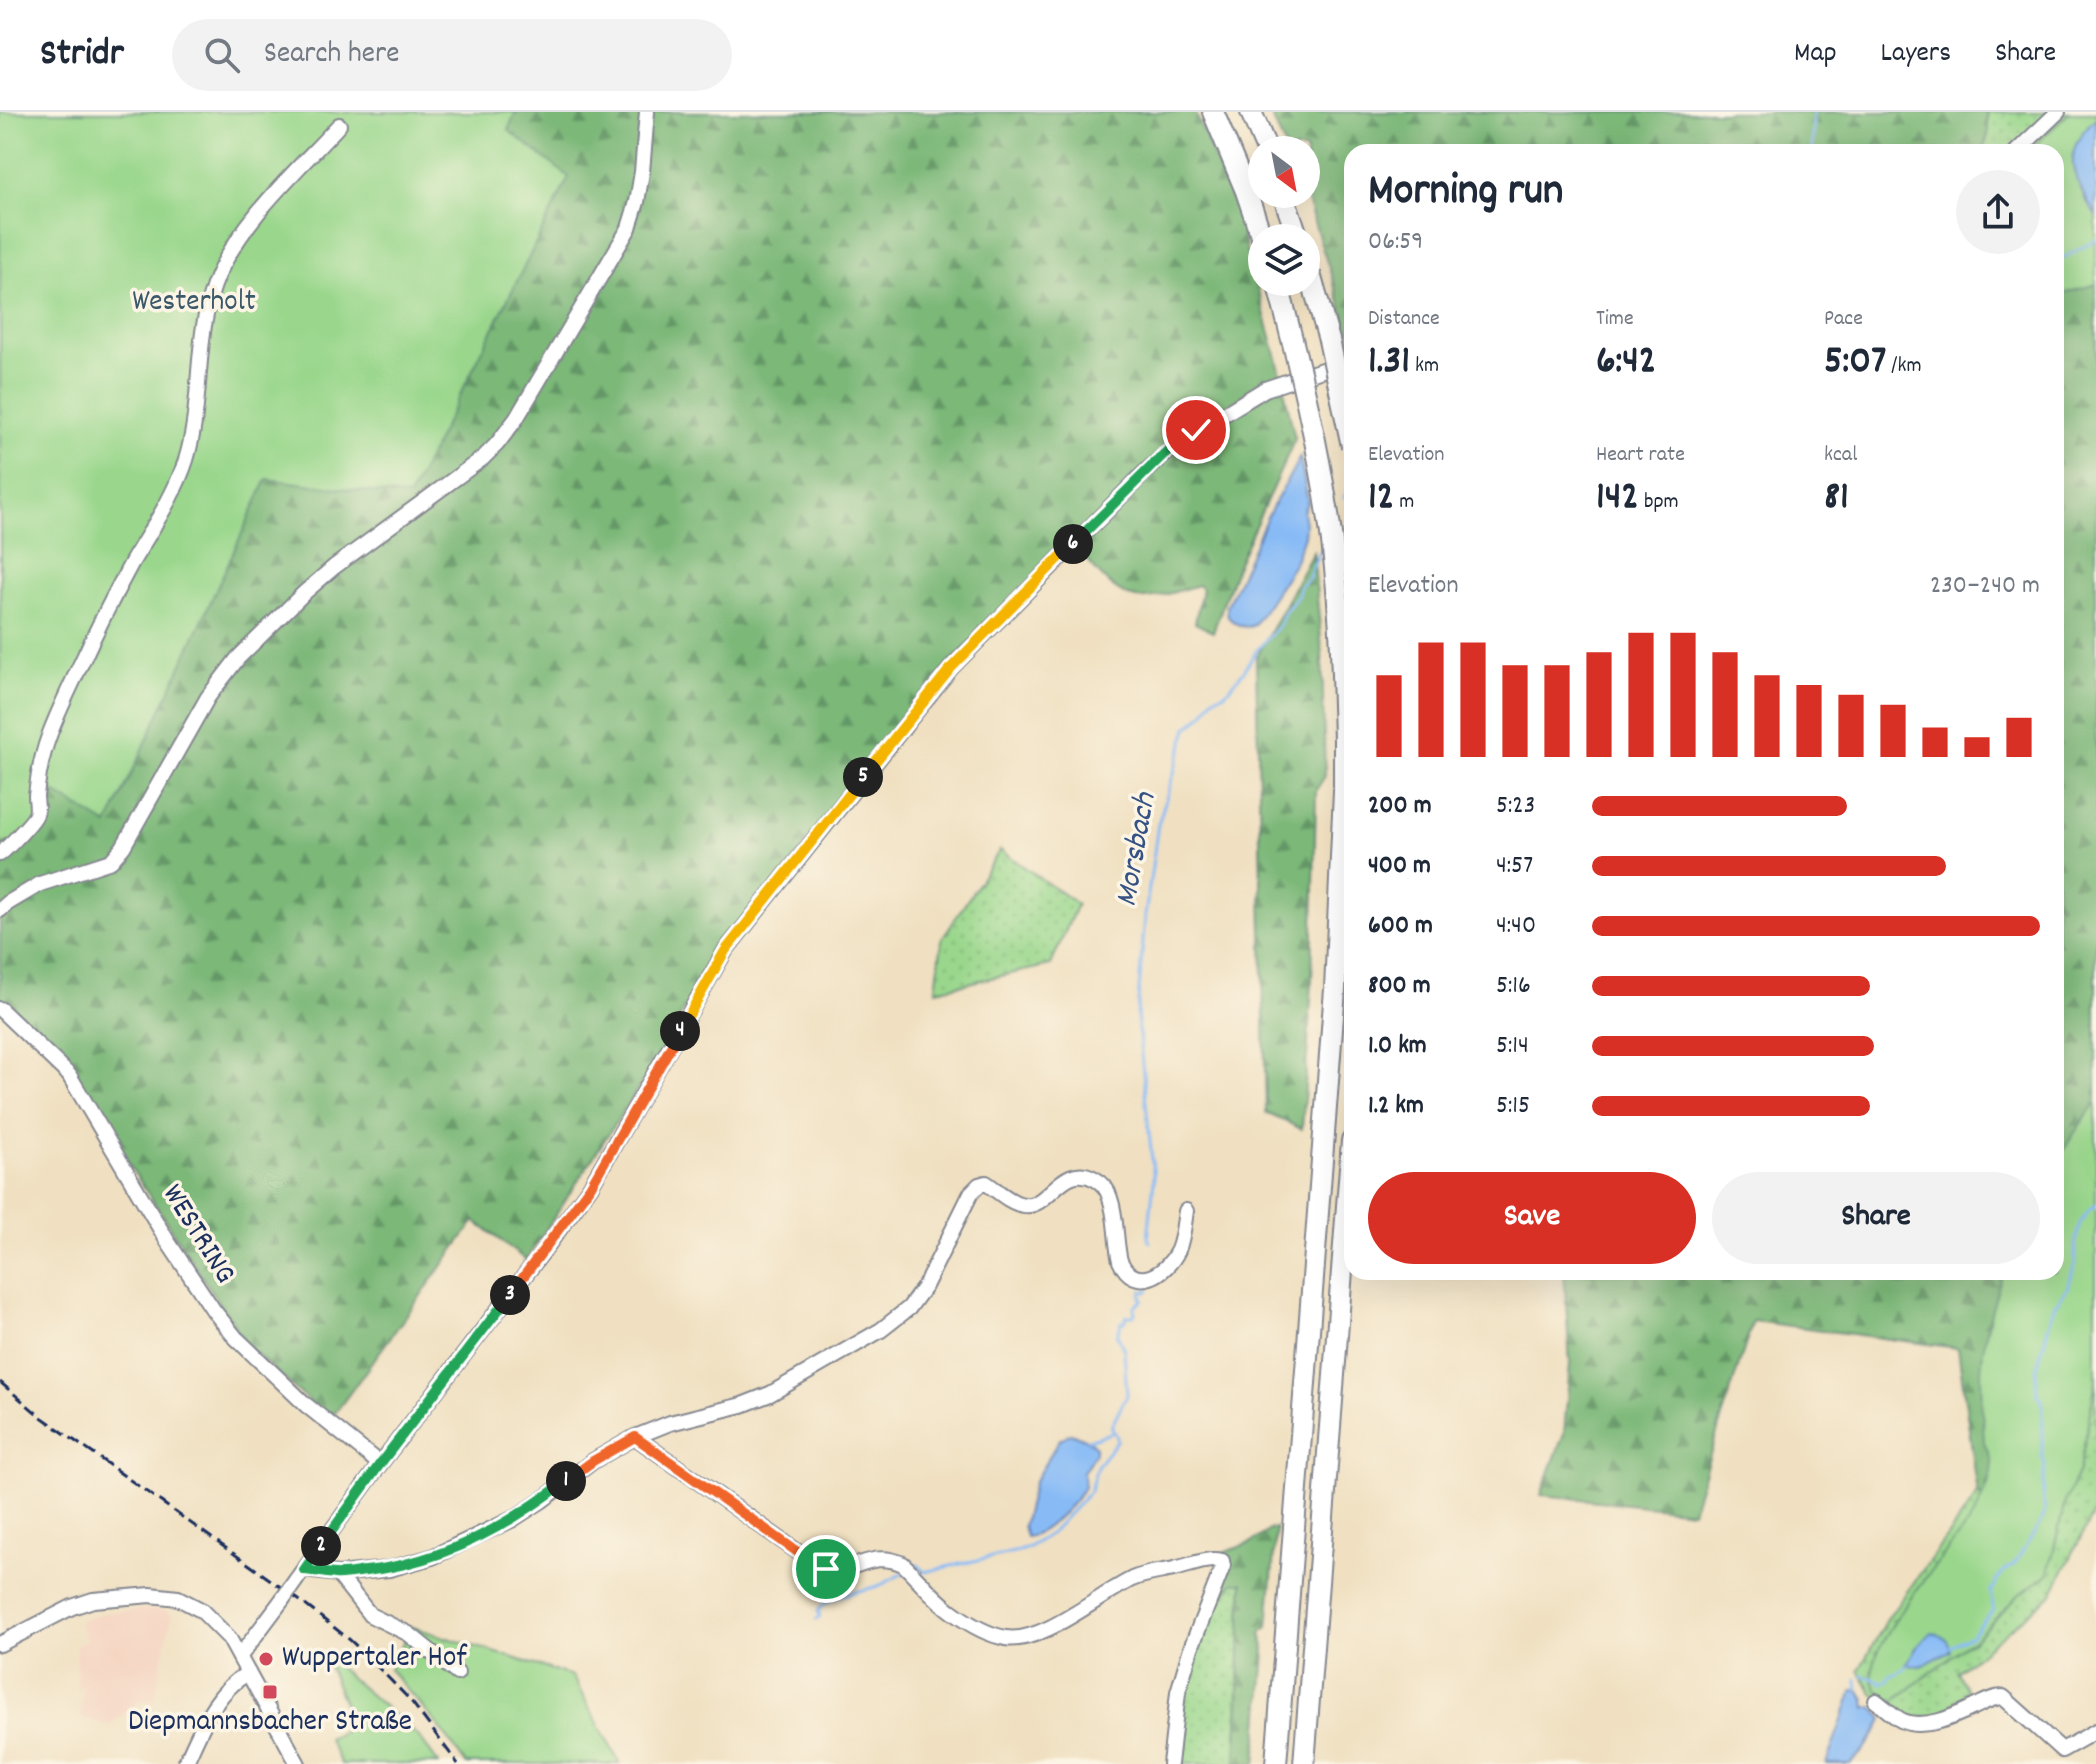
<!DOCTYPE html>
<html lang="en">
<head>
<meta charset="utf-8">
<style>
	body { margin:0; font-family:Dekko,sans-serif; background:#f2f2f3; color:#1f2937; height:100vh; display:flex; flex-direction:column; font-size:30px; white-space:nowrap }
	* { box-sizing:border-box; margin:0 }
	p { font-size:26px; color:#747a83 }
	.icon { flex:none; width:44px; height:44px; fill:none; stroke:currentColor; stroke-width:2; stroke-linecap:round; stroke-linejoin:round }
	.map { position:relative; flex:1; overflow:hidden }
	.sheet { position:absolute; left:1344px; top:32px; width:720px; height:1136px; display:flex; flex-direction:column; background:#fff; border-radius:24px; box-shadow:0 8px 32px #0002 }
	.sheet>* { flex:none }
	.needle { width:52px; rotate:148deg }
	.tools { position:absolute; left:1248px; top:24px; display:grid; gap:16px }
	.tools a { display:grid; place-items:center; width:72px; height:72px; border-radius:50%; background:#fff; box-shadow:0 8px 32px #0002; font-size:40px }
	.pin { position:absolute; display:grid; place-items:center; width:68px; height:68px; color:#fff; margin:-34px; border:4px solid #fff; border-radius:50%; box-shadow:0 2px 8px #0007 }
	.km { position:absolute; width:40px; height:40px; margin:-20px; border-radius:50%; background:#222; color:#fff; font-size:22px; line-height:40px; text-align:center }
	.round { display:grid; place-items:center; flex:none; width:84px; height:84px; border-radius:42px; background:#f2f2f3 }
	.head { display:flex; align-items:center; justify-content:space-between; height:136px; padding:0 24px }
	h1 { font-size:44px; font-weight:700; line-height:60px }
	.stats { display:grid; grid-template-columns:repeat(3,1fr); gap:12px; height:136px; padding:8px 24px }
	.stats div { display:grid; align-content:center }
	.stats b { font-size:40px; font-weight:700 }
	.stats small { font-size:22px; font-weight:400 }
	.stats p { font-size:22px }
	.chart { height:224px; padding:16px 24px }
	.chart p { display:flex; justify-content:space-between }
	.chart svg { width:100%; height:144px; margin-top:8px; stroke:#d93025; stroke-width:6 }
	.cta { display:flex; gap:16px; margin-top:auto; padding:16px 24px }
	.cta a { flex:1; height:92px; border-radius:48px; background:#d93025; color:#fff; font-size:32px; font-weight:700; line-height:92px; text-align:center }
	.cta a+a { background:#f2f2f3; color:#1f2937 }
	ul { padding:0 24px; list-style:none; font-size:26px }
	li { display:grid; grid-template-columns:128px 96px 1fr; align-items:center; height:60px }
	li i { height:20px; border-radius:10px; background:#d93025 }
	header { display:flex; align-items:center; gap:48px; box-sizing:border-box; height:112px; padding:0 40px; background:#fff; border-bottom:2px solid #e0e1e3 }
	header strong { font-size:38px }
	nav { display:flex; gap:44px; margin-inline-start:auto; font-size:28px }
	.search { width:560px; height:72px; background:#f2f2f3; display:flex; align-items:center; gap:20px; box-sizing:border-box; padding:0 28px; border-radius:44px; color:#747a83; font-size:30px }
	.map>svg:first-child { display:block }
	.built { fill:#f4d3c0 }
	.grass { fill:url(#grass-dots); stroke:#5a8375; stroke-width:2 }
	.forest { fill:url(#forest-firs); stroke:#4b746b; stroke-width:2 }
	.green { fill:#9ad78c; stroke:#5a8375; stroke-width:2 }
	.water { fill:#88bbf6; stroke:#5275aa; stroke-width:2 }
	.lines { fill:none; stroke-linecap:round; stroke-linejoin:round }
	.stream { stroke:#88bbf6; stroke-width:3 }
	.minor-casing { stroke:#868890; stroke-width:18 }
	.highway-casing { stroke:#868890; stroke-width:24 }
	.minor { stroke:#fff; stroke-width:14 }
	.highway { stroke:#fff; stroke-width:20 }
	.rail { stroke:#1b2f5e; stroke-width:3; stroke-dasharray:12 6; stroke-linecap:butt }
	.minor-bridge-casing { stroke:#868890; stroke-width:18; stroke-linecap:butt }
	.highway-bridge-casing { stroke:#868890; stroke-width:24; stroke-linecap:butt }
	.minor-bridge { stroke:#fff; stroke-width:14 }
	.highway-bridge { stroke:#fff; stroke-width:20 }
	.split-1-casing { stroke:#fff; stroke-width:16 }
	.split-2-casing { stroke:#fff; stroke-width:16 }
	.split-3-casing { stroke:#fff; stroke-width:16 }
	.split-4-casing { stroke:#fff; stroke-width:16 }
	.split-5-casing { stroke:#fff; stroke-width:16 }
	.split-6-casing { stroke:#fff; stroke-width:16 }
	.split-7-casing { stroke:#fff; stroke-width:16 }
	.split-1 { stroke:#f0652b; stroke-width:10 }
	.split-2 { stroke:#22a559; stroke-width:10 }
	.split-3 { stroke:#22a559; stroke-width:10 }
	.split-4 { stroke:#f0652b; stroke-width:10 }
	.split-5 { stroke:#f5b400; stroke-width:10 }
	.split-6 { stroke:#f5b400; stroke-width:10 }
	.split-7 { stroke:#22a559; stroke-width:10 }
	.poi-dot { fill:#d1495b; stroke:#fcf5e5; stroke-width:3 }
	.labels { text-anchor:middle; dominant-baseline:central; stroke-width:7; stroke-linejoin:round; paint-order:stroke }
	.park-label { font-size:30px; fill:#3b596a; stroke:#fcf5e5 }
	.street-label { font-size:30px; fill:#1b2f5e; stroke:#fcf5e5 }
	.poi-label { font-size:30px; fill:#1b2f5e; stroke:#fcf5e5; text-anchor:start }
	.water-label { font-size:32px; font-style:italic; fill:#365284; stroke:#fcf5e5 }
</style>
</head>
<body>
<header>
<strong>Stridr</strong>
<div class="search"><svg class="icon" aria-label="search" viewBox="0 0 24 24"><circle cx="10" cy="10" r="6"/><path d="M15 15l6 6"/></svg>Search here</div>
<nav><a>Map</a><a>Layers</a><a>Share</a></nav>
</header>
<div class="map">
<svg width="2096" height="1652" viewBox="0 0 2096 1652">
	<defs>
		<pattern id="grass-dots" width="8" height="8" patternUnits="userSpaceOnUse" patternTransform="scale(2)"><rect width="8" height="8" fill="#9ad78c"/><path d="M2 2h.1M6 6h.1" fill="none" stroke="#84b97b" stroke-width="1.8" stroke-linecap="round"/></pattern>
		<pattern id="forest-firs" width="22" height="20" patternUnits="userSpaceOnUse" patternTransform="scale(2)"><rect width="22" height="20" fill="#7bb878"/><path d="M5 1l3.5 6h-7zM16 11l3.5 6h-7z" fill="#649666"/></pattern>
	</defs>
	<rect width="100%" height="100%" fill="#fcf5e5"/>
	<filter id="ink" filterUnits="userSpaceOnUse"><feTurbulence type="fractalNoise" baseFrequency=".0125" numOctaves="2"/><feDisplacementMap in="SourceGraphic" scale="16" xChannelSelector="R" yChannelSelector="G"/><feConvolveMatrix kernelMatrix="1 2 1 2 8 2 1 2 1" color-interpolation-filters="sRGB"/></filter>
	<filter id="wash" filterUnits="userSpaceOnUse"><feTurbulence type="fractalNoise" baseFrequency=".006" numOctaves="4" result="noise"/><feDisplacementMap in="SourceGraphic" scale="32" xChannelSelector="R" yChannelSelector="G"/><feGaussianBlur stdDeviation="1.8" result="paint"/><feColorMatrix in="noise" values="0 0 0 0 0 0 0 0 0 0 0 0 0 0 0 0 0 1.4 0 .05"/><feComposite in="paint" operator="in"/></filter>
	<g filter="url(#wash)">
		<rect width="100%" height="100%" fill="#f0e0c1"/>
		<path class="built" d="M143 1497 166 1498 172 1503 154 1589H139L108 1614 81 1605 83 1575H77L76 1533 86 1528 78 1509 100 1502Z"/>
		<g class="grass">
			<path d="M1987 0H2073L2056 40H1982L1988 23Z"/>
			<path d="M1000 738 1077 792 1051 853 936 878 942 827Z"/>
			<path d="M2096 1224V1396L2052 1482 1957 1560 1975 1591 1947 1604 1906 1606 1872 1581 1859 1558 1888 1506 1978 1382 2046 1409Z"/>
			<path d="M1233 1470 1243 1471C1239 1531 1240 1592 1236 1652H1172L1177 1595 1207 1502 1211 1505Z"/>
		</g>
		<g class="forest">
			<path d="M515 0H1195L1233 90 1278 250 1295 327 1238 451 1213 520 1195 511 1202 477 1198 473C1179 478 1156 488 1136 486 1111 483 1088 448 1072 430L947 554 704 862 649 960 526 1148 475 1109 330 1308 247 1234 64 953 0 887V730L51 675 505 19Z"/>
			<path d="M1270 0H1987L1988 23 1982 40H1352V228L1305 82 1306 38H1286Z"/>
			<path d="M2096 0V1224L2047 1410 1978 1382 1958 1236 1753 1209 1692 1399 1541 1383 1564 1321 1570 1252 1564 1160H2056V50Z"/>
			<path d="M1313 440 1322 539 1325 664 1316 678 1312 871 1302 1017 1266 1001 1256 546Z"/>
			<path d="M1276 1416 1268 1515 1261 1520 1265 1540 1256 1652H1236C1240 1592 1239 1531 1243 1471H1233L1211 1505 1207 1502 1228 1454 1213 1444 1251 1431 1271 1417Z"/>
		</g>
		<g class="green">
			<path d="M0 0H516L508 18 569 65 409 385 267 367 108 713 52 679 32 730 0 732Z"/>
			<path d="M2069 0H2096V172L2056 184V40H2028Z"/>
			<path d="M2096 990V1268L2079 1359 2065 1390 2048 1462 2018 1484 1973 1529 1965 1533 1893 1590C1887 1586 1878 1581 1875 1574 1855 1537 1958 1432 1977 1398 1984 1385 1991 1367 1992 1352 1992 1344 1985 1337 1984 1329 1982 1307 1981 1284 1981 1262 1982 1227 1993 1193 2003 1160H2056V1051L2071 1026Z"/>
			<path d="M412 1515 572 1564 620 1652H466L438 1613 389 1557Z"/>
			<path d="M331 1549 419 1625 439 1652H341L328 1627 354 1614 327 1551Z"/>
		</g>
		<g class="water">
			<path d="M2096 6V104C2073 67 2058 39 2096 6Z"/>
			<path d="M1300 345 1308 389 1303 400 1305 412 1304 424 1293 454 1254 513C1244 518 1235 512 1228 505L1227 494 1267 405Z"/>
			<path d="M1071 1321 1091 1330 1095 1335V1341L1083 1360 1084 1375C1075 1391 1044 1423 1026 1425L1023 1414 1034 1370 1059 1328Z"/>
			<path d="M1931 1520C1942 1522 1950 1528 1950 1539L1922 1554 1906 1553 1915 1537Z"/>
			<path d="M1853 1578 1860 1579 1865 1587 1866 1596 1873 1595 1883 1607C1876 1624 1864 1639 1850 1652H1826Z"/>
		</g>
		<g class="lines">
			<g class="stream">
				<path d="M1812 40 1813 0"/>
				<path d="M2056 150 2096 128"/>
				<path d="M1344 386 1352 369"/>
				<path d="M1150 1130 1148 1127 1154 1068 1137 903 1145 804 1158 712 1188 616 1204 602 1214 585 1225 581 1243 560 1257 538 1280 512 1284 501 1298 483 1300 474 1308 467 1317 445 1323 435"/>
				<path d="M1088 1328 1114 1320"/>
				<path d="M913 1455 918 1453 924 1460 1019 1439 1029 1435 1051 1421 1090 1379 1097 1354 1117 1329V1325L1111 1315 1127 1283 1124 1238 1117 1223 1122 1210H1125L1127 1204H1133L1135 1202 1134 1195 1143 1188 1141 1185 1142 1179 1147 1180 1149 1177"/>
				<path d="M816 1508 820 1505 818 1499C830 1483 852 1481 871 1476 880 1474 893 1467 901 1462H905"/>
				<path d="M1950 1534 1971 1524 1994 1498 1990 1480 1995 1475 1996 1470 2003 1461 2015 1451 2043 1407 2045 1398 2043 1389 2045 1351 2042 1346 2043 1295 2042 1287C2033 1280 2038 1269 2036 1259L2054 1194 2067 1177 2075 1152V1132L2080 1111 2089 1098 2096 1093"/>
				<path d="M1863 1564 1878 1568 1881 1571 1889 1568 1890 1564 1899 1561 1908 1553"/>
				<path d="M1857 1568 1858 1578"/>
			</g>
		</g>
	</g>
	<g filter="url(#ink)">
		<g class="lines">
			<defs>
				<g id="minor">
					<path d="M2016 40 2058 0"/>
					<path d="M0 742C7 736 34 709 36 702 38 697 36 689 36 684 38 664 42 643 49 624 57 602 68 580 78 558 95 521 113 485 132 450 152 416 174 385 186 348 204 290 193 220 218 163 245 104 296 60 339 13"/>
					<path d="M0 798 8 791 40 772 111 749 123 735 208 585 238 546 304 481 334 455 483 346 497 332 516 307 629 116 637 90 642 60 647 0"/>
					<path d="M0 897 69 963 168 1130 214 1199 235 1225 306 1293 380 1352"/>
					<path d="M635 1325 815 1452C852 1470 865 1435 903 1452 919 1467 933 1486 951 1499 966 1510 988 1523 1006 1526 1042 1532 1099 1483 1132 1467 1146 1461 1160 1460 1174 1457 1189 1454 1207 1445 1222 1449L1223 1454 1191 1536 1178 1580 1170 1652"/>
					<path d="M304 1458 338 1462 389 1457 432 1445 513 1407 541 1389 593 1349 635 1325 670 1311 742 1293 770 1282 881 1218 909 1196 925 1174 971 1081 979 1073 986 1071C997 1078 1011 1092 1024 1093 1049 1097 1062 1048 1095 1067 1103 1071 1108 1079 1110 1086 1117 1106 1115 1129 1120 1149 1135 1182 1167 1162 1178 1138 1183 1126 1184 1112 1186 1099"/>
					<path d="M338 1462 370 1503 409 1522 457 1561"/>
					<path d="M296 1468 380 1352 545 1137 590 1075 725 839 951 556 1144 361 1182 328 1265 277 1352 248"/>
					<path d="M0 1532 72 1495 93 1488 151 1483 178 1486 201 1498 229 1526 298 1652"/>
					<path d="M240 1544 282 1488"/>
					<path d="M1876 1589C1884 1595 1892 1603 1901 1608 1923 1619 1953 1605 1974 1595 1983 1591 1992 1585 2003 1585L2062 1638 2096 1619"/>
					<path d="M185 1652C201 1618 214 1580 248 1561"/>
				</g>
				<g id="highway">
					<path d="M1213 0 1246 79 1262 126"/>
					<path d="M1251 0 1267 38"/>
					<path d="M1283 82 1298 126"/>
					<path d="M1276 1652 1335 877 1344 679V627"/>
					<path d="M1304 1652 1352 1029"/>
				</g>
			</defs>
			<use href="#minor" class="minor-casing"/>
			<use href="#highway" class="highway-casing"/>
			<use href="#minor" class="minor"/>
			<use href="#highway" class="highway"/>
			<path class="rail" d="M0 1270 40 1304 299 1488 350 1528 366 1543 411 1589 458 1652"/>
			<defs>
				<path id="minor-bridge" d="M282 1488 296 1468"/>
				<g id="highway-bridge">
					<path d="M1310 162 1329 228 1352 334"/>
					<path d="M1277 170C1298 247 1316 323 1328 402 1340 477 1342 552 1344 627"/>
				</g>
			</defs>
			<use href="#minor-bridge" class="minor-bridge-casing"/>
			<use href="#highway-bridge" class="highway-bridge-casing"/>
			<use href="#minor-bridge" class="minor-bridge"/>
			<use href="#highway-bridge" class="highway-bridge"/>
		</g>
	</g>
	<g class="lines" filter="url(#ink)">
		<defs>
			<path id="split-1" d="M566 1369 593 1349 635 1325 806 1446 826 1457"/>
			<path id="split-2" d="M321 1434 304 1458C315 1459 325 1461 335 1462 345 1463 356 1460 366 1459 441 1451 507 1415 566 1369"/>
			<path id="split-3" d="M321 1434 380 1352 510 1183"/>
			<path id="split-4" d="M510 1183 590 1075 680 919"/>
			<path id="split-5" d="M680 919 725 839 863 665"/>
			<path id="split-6" d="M863 665 951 556 1073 432"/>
			<path id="split-7" d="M1073 432 1164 342 1196 318"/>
		</defs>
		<use href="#split-1" class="split-1-casing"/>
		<use href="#split-2" class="split-2-casing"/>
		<use href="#split-3" class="split-3-casing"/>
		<use href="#split-4" class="split-4-casing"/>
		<use href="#split-5" class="split-5-casing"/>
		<use href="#split-6" class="split-6-casing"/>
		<use href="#split-7" class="split-7-casing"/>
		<use href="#split-1" class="split-1"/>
		<use href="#split-2" class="split-2"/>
		<use href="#split-3" class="split-3"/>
		<use href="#split-4" class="split-4"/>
		<use href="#split-5" class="split-5"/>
		<use href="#split-6" class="split-6"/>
		<use href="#split-7" class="split-7"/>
	</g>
	<g class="poi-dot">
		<circle cx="266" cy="1547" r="8"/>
		<rect x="262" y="1572" width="16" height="16" rx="4"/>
	</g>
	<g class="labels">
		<g class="park-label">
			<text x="194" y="191">Westerholt</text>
		</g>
		<g class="street-label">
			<text transform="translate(197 1123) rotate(58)">WESTRING</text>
		</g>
		<g class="poi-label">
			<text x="282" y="1547">Wuppertaler Hof</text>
			<text x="270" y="1611" text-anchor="middle">Diepmannsbacher Straße</text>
		</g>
		<g class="water-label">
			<text transform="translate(1138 738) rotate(-80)">Morsbach</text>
		</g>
	</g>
</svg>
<div class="tools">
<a><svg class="needle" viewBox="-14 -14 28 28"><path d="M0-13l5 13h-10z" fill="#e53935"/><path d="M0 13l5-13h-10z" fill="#747a83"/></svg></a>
<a><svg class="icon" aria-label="layers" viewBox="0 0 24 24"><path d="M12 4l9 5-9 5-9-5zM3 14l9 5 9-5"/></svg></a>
</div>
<div class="pin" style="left:826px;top:1457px;background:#1e9e55"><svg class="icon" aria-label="arrive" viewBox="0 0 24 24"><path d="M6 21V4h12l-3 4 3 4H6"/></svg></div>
<div class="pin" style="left:1196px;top:318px;background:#d93025"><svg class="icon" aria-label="check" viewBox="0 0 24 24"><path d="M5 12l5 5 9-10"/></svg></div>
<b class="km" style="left:566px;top:1369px">1</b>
<b class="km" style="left:321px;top:1434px">2</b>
<b class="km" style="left:510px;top:1183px">3</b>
<b class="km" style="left:680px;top:919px">4</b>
<b class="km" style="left:863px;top:665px">5</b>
<b class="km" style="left:1073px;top:432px">6</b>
<section class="sheet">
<div class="head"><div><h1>Morning run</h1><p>06:59</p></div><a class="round"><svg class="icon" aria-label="share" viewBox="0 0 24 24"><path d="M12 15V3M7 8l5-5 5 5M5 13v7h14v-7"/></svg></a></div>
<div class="stats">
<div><p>Distance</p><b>1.31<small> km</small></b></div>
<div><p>Time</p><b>6:42</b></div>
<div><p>Pace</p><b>5:07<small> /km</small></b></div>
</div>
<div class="stats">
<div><p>Elevation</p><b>12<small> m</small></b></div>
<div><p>Heart rate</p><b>142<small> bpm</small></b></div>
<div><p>kcal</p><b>81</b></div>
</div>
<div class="chart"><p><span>Elevation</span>230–240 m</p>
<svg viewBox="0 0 160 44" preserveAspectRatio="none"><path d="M5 44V19M15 44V9M25 44V9M35 44V16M45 44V16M55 44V12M65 44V6M75 44V6M85 44V12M95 44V19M105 44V22M115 44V25M125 44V28M135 44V35M145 44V38M155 44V32"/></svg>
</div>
<ul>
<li><b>200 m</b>5:23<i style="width:57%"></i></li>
<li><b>400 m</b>4:57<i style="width:79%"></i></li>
<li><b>600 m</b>4:40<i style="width:100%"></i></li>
<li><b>800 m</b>5:16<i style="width:62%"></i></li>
<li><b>1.0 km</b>5:14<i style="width:63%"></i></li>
<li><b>1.2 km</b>5:15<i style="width:62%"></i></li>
</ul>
<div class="cta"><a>Save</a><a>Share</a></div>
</section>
</div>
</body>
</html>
